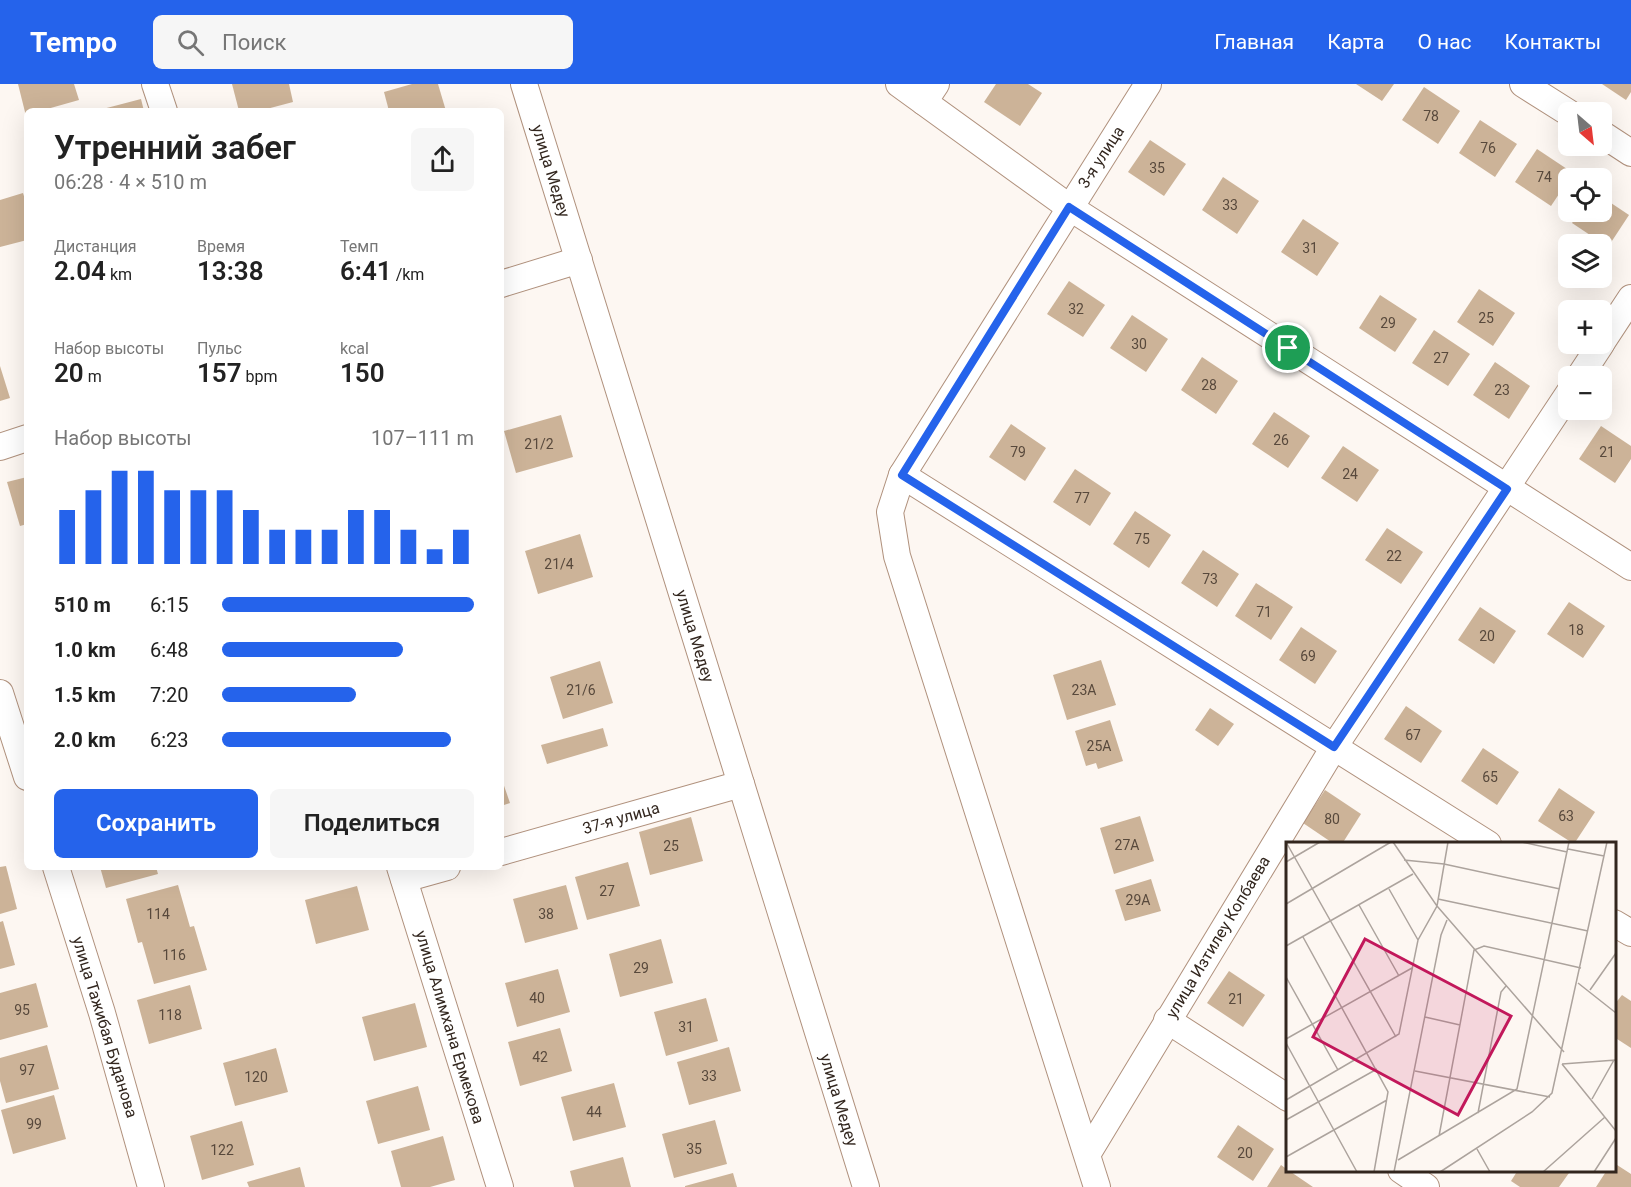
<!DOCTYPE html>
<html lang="ru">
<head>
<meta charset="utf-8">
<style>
	body { margin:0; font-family:Roboto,sans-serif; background:#f6f6f6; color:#222; height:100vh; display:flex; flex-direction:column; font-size:22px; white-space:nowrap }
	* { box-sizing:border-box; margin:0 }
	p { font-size:20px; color:#767676 }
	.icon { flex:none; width:33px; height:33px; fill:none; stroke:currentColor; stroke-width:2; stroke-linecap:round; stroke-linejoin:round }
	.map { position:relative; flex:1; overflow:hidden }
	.sheet { position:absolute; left:24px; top:24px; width:480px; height:762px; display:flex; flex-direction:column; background:#fff; border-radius:9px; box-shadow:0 6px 24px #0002 }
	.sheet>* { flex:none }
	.needle { width:39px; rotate:152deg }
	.fabs { position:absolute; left:1558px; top:18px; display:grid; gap:12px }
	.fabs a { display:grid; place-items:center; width:54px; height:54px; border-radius:9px; background:#fff; box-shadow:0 6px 24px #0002; font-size:30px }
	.pin { position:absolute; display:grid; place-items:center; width:51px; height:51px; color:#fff; margin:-26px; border:3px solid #fff; border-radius:50%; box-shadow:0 2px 6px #0007 }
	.round { display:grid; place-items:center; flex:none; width:63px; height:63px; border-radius:9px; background:#f6f6f6 }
	.head { display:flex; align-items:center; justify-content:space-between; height:102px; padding:0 30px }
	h1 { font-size:33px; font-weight:600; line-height:45px }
	.figures { display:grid; grid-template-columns:repeat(3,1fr); gap:9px; height:102px; padding:6px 30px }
	.figures div { display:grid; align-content:center }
	.figures b { font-size:26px; font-weight:600 }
	.figures small { font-size:16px; font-weight:400 }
	.figures p { font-size:16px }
	.chart { height:168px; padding:12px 30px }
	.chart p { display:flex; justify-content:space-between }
	.chart svg { width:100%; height:108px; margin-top:6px; stroke:#2563eb; stroke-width:6 }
	.cta { display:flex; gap:12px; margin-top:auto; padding:12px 30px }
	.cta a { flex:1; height:69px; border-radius:9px; background:#2563eb; color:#fff; font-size:24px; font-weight:600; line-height:69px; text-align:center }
	.cta a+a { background:#f6f6f6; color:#222 }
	ul { padding:0 30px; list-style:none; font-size:20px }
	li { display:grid; grid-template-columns:96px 72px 1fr; align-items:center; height:45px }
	li i { height:15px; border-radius:8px; background:#2563eb }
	header { display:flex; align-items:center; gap:36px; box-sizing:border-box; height:84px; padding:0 30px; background:#2563eb; color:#fff }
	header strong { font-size:28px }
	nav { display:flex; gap:33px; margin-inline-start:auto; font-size:21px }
	.search { width:420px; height:54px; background:#f6f6f6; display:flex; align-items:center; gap:15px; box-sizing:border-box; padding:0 21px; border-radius:9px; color:#767676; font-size:22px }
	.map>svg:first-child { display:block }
	.building { fill:#ccb398 }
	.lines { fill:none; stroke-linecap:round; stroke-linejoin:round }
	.minor-casing { stroke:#b0917d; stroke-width:28 }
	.minor { stroke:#fff; stroke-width:26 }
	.route-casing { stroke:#fff; stroke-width:12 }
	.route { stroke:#2563eb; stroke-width:8 }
	.labels { text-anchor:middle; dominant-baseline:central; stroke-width:4.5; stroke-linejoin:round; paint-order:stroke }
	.number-label { font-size:14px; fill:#58493c }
	.street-label { font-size:16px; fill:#32261e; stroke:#fff }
	.inset-road { fill:none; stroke:#aca39d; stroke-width:1.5 }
	.view { fill:#c2185b; fill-opacity:0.15; stroke:#c2185b; stroke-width:3 }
	.inset-edge { fill:none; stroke:#32261e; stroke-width:3 }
</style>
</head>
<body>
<header>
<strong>Tempo</strong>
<div class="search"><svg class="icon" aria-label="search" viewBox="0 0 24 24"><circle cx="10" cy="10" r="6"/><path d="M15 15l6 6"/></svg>Поиск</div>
<nav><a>Главная</a><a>Карта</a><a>О нас</a><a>Контакты</a></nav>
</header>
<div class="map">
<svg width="1631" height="1103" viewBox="0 0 1631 1103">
	<rect width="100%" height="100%" fill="#fdf7f2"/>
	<g class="building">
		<path d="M18 0H74L79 16 40 27H27L26 32Z"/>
		<path d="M232 0H289L293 18 259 27H239Z"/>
		<path d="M412 0H438L446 27H389L384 8Z"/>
		<path d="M996 0H1028L1042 9 1020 42 984 18Z"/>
		<path d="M1356 0H1394L1382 17Z"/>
		<path d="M1602 0H1631V8L1626 16Z"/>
		<path d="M1424 3 1460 27 1438 60 1402 36Z"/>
		<path d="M141 15 144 27H99V26Z"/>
		<path d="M1480 36 1517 60 1495 93 1459 69Z"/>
		<path d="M1150 56 1186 80 1164 112 1128 88Z"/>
		<path d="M1537 65 1573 89 1551 122 1515 98Z"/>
		<path d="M1223 93 1259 117 1237 150 1202 126Z"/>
		<path d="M23 109 27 122V156L0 163V116Z"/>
		<path d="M1602 113 1629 131 1608 163 1572 139 1580 128H1602Z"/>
		<path d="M1303 135 1339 159 1317 192 1281 168Z"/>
		<path d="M1069 197 1105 221 1083 253 1047 230Z"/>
		<path d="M1479 205 1515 229 1493 262 1457 238Z"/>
		<path d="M1380 211 1417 235 1395 268 1359 244Z"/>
		<path d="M1132 231 1168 255 1146 288 1110 264Z"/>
		<path d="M1434 246 1470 270 1448 302 1412 279Z"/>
		<path d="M1202 273 1238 297 1216 330 1181 306Z"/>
		<path d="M1495 278 1530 302 1509 335 1473 311Z"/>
		<path d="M0 282 10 314 0 317Z"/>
		<path d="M1274 328 1310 352 1288 384 1252 360Z"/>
		<path d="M561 331 573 373 516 389 504 347Z"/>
		<path d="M1011 340 1046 364 1025 397 989 373Z"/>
		<path d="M1601 342 1631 362V375L1615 399 1579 375Z"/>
		<path d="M1343 362 1379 386 1357 418 1321 394Z"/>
		<path d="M1075 385 1111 409 1090 442 1053 418Z"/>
		<path d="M27 393V440L20 442 7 398Z"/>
		<path d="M1135 427 1171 451 1149 484 1113 460Z"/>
		<path d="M1387 444 1423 468 1401 500 1365 476Z"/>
		<path d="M580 450 593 493 538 510 525 467Z"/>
		<path d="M1203 466 1239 490 1217 523 1181 499Z"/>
		<path d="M1256 499 1293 523 1271 556 1235 532Z"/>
		<path d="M1569 518 1605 542 1583 574 1547 550Z"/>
		<path d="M1480 523 1516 547 1494 580 1458 556Z"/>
		<path d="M1301 543 1337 567 1315 600 1279 576Z"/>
		<path d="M1101 576 1116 621 1067 636 1053 591Z"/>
		<path d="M600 577 613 619 563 635 550 593Z"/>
		<path d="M1406 622 1442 647 1421 679 1384 655Z"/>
		<path d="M1210 624 1234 640 1218 662 1195 646Z"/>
		<path d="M1110 636 1123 677 1098 685 1096 679 1086 682 1075 647Z"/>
		<path d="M603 644 608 662 547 680 541 661Z"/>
		<path d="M1483 664 1519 688 1497 721 1461 697Z"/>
		<path d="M501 693 510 719 501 722Z"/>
		<path d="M1559 704 1595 728 1574 760 1538 737Z"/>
		<path d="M1325 706 1361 730 1342 760H1334L1303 739Z"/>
		<path d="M1140 732 1154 777 1114 790 1100 744Z"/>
		<path d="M691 733 703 777 650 791 639 748Z"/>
		<path d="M628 778 640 822 587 836 575 793Z"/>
		<path d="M6 782 17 825 0 830V783Z"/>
		<path d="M100 783H156L158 790 106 804Z"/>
		<path d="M1151 795 1161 827 1125 837 1115 806Z"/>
		<path d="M178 801 190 843 194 842 207 886 154 900 142 858 138 859 126 815Z"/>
		<path d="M566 801 578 845 525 859 513 815Z"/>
		<path d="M357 802 369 846 316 860 305 816Z"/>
		<path d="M3 837 15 881 0 885V838Z"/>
		<path d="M661 855 673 899 620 913 609 870Z"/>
		<path d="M558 885 570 928 517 943 505 899Z"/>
		<path d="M1229 887 1265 911 1243 943 1207 919Z"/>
		<path d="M36 899 48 943 0 956V909Z"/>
		<path d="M190 901 202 945 149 960 137 916Z"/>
		<path d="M1622 911 1631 917V964L1614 953V921Z"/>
		<path d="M706 914 718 957 666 972 654 928Z"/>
		<path d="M415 919 427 963 374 977 362 933Z"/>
		<path d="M560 944 572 987 520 1002 508 958Z"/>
		<path d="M47 961 59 1005 6 1019 0 997V974Z"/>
		<path d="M729 963 741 1007 689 1021 677 978Z"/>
		<path d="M276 964 288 1008 235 1022 223 979Z"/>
		<path d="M614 999 626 1043 573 1057 561 1013Z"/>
		<path d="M418 1002 430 1046 378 1060 366 1017Z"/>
		<path d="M54 1011 66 1055 13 1070 1 1026Z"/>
		<path d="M715 1036 727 1080 674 1094 662 1050Z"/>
		<path d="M242 1037 254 1081 202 1096 190 1052Z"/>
		<path d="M1238 1041 1274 1065 1253 1097 1217 1073Z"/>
		<path d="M443 1052 455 1096 430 1103H401L391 1067Z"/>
		<path d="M623 1073 631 1103H574L570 1087Z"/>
		<path d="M1614 1079 1631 1090V1103H1596L1607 1086H1614Z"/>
		<path d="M1281 1081 1288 1086 1313 1103H1267Z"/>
		<path d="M300 1083 305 1103H249L247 1098Z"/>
		<path d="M1518 1086H1566L1569 1089 1559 1103H1520L1511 1097Z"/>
		<path d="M733 1089 737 1103H685V1102Z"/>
	</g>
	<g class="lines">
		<defs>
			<g id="minor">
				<path d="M155 0 164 27"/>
				<path d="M524 0 866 1103"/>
				<path d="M899 0 1069 123 1631 483"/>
				<path d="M1523 0 1569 29"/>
				<path d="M924 18 936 0"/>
				<path d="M1602 50 1631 69"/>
				<path d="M501 200 579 176"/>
				<path d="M1602 258 1631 214"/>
				<path d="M1580 292 1601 260"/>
				<path d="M0 363 27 354"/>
				<path d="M902 391 1488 760"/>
				<path d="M0 609 27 693"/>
				<path d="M501 768 741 700"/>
				<path d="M56 783 102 929 151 1103"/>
				<path d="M400 783 500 1103"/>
				<path d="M404 795 447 783"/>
				<path d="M1614 839 1631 849"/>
				<path d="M1167 936 1288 1014"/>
				<path d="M1088 1069 1334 663 1569 309"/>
				<path d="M1401 1086 1426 1103"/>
				<path d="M1097 1103 897 472 890 428 902 391 1148 0"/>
			</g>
		</defs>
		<use href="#minor" class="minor-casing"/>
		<use href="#minor" class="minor"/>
	</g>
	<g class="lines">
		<defs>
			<path id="route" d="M1069 123 1507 405 1334 663 902 391Z"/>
		</defs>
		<use href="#route" class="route-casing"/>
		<use href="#route" class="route"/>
	</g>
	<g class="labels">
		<g class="number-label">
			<text x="1431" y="32">78</text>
			<text x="1488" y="64">76</text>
			<text x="1157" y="84">35</text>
			<text x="1544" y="93">74</text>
			<text x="1230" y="121">33</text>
			<text x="1310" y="164">31</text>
			<text x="1076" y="225">32</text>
			<text x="1486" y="234">25</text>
			<text x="1388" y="239">29</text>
			<text x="1139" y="260">30</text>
			<text x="1441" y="274">27</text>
			<text x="1209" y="301">28</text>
			<text x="1502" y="306">23</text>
			<text x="1281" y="356">26</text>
			<text x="539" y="360">21/2</text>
			<text x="1018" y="368">79</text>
			<text x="1607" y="368">21</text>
			<text x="1350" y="390">24</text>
			<text x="1082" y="414">77</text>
			<text x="1142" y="455">75</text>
			<text x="1394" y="472">22</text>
			<text x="559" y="480">21/4</text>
			<text x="1210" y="495">73</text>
			<text x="1264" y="528">71</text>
			<text x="1576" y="546">18</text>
			<text x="1487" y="552">20</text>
			<text x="1308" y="572">69</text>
			<text x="581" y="606">21/6</text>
			<text x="1084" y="606">23А</text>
			<text x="1413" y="651">67</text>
			<text x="1099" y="662">25А</text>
			<text x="1490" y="693">65</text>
			<text x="1566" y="732">63</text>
			<text x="1332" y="735">80</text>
			<text x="1127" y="761">27А</text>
			<text x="671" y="762">25</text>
			<text x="607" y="807">27</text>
			<text x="1138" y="816">29А</text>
			<text x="158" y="830">114</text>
			<text x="546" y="830">38</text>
			<text x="174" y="871">116</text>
			<text x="641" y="884">29</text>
			<text x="537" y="914">40</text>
			<text x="1236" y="915">21</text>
			<text x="22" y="926">95</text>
			<text x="170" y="931">118</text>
			<text x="686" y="943">31</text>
			<text x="540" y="973">42</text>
			<text x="27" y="986">97</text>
			<text x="709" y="992">33</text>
			<text x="256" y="993">120</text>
			<text x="594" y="1028">44</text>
			<text x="34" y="1040">99</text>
			<text x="694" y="1065">35</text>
			<text x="222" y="1066">122</text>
			<text x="1245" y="1069">20</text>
		</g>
		<g class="street-label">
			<text transform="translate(1101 73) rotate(-57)">3-я улица</text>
			<text transform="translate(551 87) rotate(73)">улица Медеу</text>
			<text transform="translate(695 552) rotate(73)">улица Медеу</text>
			<text transform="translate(621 734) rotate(-16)">37-я улица</text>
			<text transform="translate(1218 853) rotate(-59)">улица Изтилеу Копбаева</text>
			<text transform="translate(105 943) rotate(73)">улица Тажибая Буданова</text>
			<text transform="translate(450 943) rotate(73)">улица Алимхана Ермекова</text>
			<text transform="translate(839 1016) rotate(73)">улица Медеу</text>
		</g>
	</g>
	<g transform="translate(1286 758)">
		<rect width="330" height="330" fill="#fdf7f2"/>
		<path class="inset-road" d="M0 0 110 195M162 0 151 64 278 210M236 0 281 10M282 7 318 14M118 18 158 22 274 47M0 20 34 0M103 47 132 98M152 57 302 89M0 62 105 0M73 63 113 134M17 95 102 250 88 330M0 104 127 32M0 135 52 228M292 141 330 171M304 148 330 111M139 175 174 183M0 197 126 126M0 201 71 330M276 222 330 289M276 222 330 218M129 229 264 255M306 257 328 218M0 258 113 192 132 98 151 64 107 0M192 271 215 150 220 144M0 278 91 227M153 294 188 108 198 104 295 126M191 307 204 330M0 315 101 258M112 318 231 247 283 0M108 330 155 93 161 78M154 330 246 270 266 251 321 0M257 330 319 275M308 330 330 296"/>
		<path class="view" d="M79 97 225 174 172 273 27 195Z"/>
		<rect width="330" height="330" class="inset-edge"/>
	</g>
</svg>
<div class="fabs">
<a><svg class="needle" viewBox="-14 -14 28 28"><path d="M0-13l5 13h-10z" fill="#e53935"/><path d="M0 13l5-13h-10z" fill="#767676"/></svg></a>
<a><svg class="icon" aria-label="locate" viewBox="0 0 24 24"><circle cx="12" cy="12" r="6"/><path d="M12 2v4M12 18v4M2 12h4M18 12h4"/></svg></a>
<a><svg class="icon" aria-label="layers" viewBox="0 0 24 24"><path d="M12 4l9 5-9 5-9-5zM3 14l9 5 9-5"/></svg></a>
<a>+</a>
<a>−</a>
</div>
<div class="pin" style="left:1288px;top:264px;background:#1e9e55"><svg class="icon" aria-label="arrive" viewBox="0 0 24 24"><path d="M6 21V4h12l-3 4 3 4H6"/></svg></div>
<section class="sheet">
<div class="head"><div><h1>Утренний забег</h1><p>06:28 · 4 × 510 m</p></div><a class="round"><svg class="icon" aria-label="share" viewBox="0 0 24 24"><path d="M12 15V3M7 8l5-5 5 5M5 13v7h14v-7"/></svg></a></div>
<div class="figures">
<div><p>Дистанция</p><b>2.04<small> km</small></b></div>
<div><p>Время</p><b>13:38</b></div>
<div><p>Темп</p><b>6:41<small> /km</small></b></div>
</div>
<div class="figures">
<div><p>Набор высоты</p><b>20<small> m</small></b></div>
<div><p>Пульс</p><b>157<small> bpm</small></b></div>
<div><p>kcal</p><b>150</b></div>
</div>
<div class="chart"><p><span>Набор высоты</span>107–111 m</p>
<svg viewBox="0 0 160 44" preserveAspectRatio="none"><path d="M5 44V22M15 44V14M25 44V6M35 44V6M45 44V14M55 44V14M65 44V14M75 44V22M85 44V30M95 44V30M105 44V30M115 44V22M125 44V22M135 44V30M145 44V38M155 44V30"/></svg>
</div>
<ul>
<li><b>510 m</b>6:15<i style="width:100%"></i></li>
<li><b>1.0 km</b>6:48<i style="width:72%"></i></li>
<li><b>1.5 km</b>7:20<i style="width:53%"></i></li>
<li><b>2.0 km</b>6:23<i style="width:91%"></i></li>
</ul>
<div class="cta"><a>Сохранить</a><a>Поделиться</a></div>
</section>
</div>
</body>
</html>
